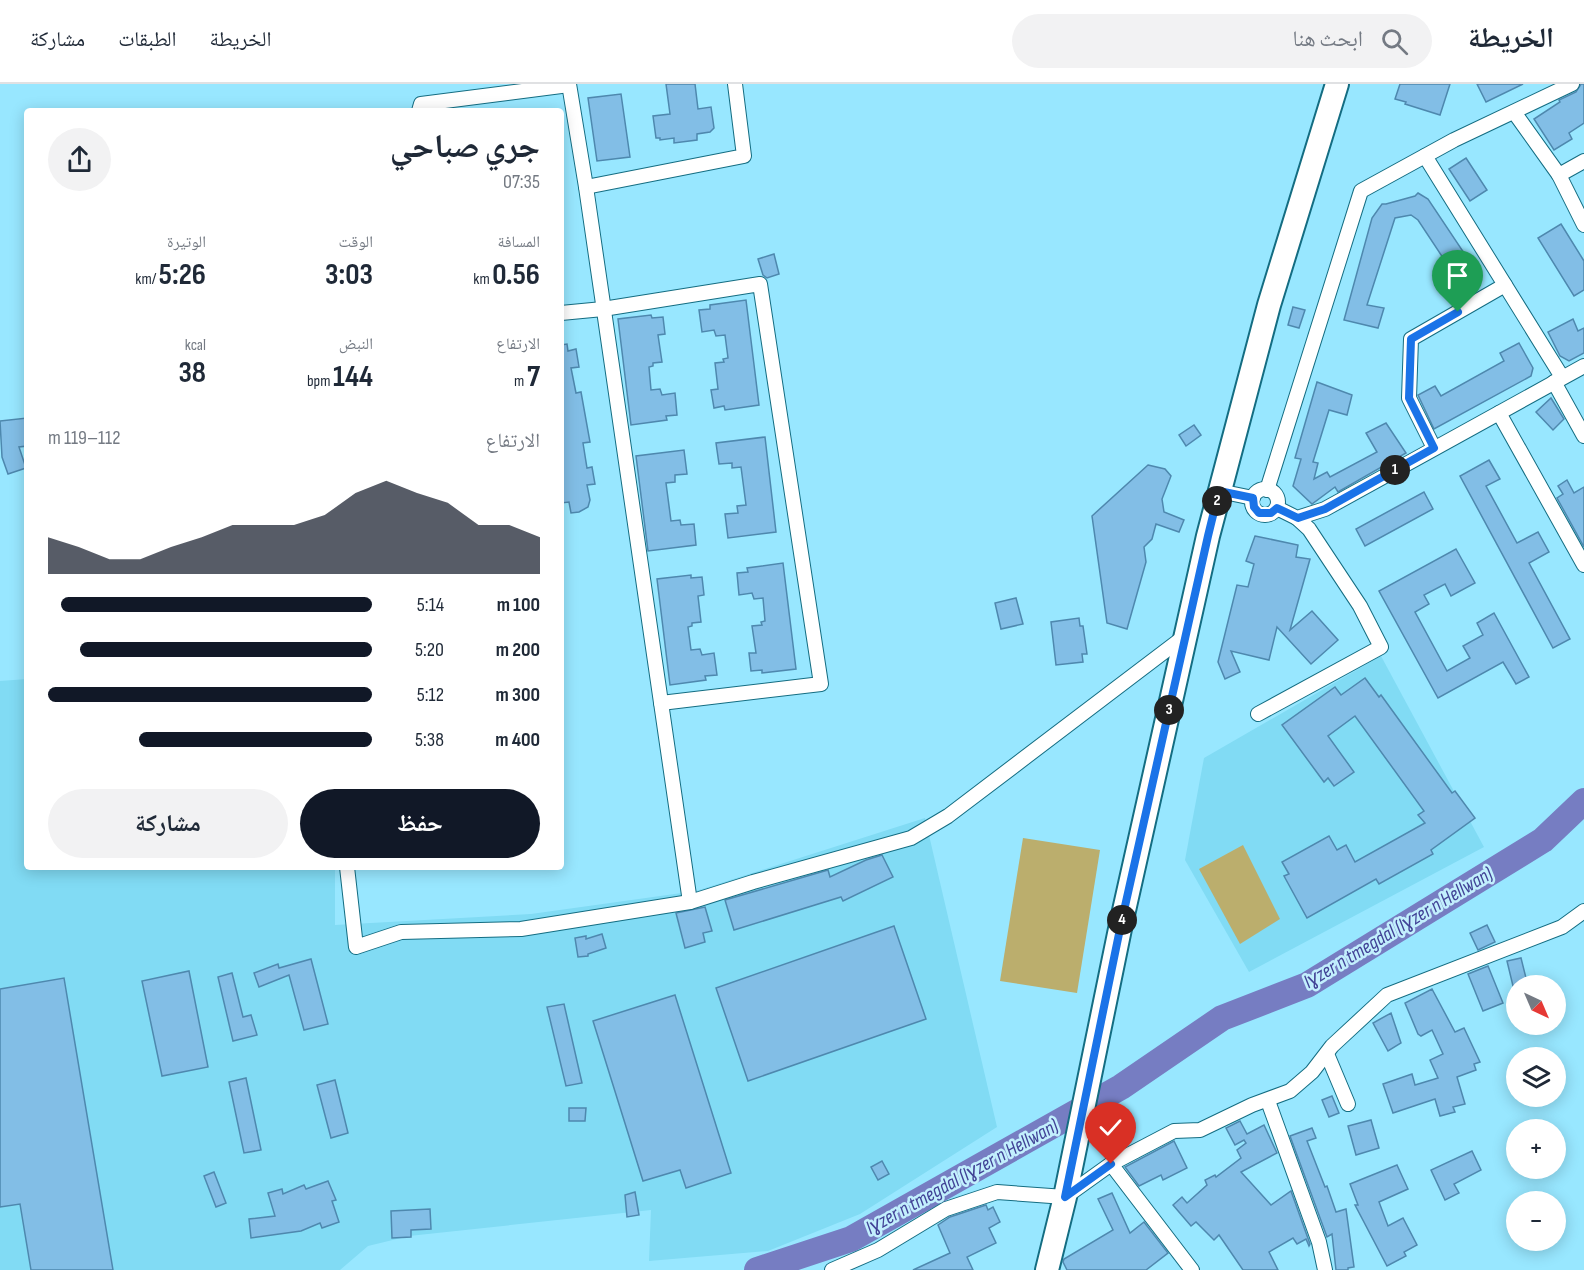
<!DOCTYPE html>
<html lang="ar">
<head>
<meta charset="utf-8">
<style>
	body { margin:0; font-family:"Sofia Sans Condensed","Noto Naskh Arabic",sans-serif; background:#f2f2f3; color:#1f2937; direction:rtl; height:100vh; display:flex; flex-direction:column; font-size:22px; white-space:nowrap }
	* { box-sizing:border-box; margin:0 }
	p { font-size:20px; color:#747a83 }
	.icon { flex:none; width:33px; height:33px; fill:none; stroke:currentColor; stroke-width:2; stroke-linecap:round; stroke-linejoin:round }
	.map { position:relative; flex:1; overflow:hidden; direction:ltr }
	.drawer { position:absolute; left:24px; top:24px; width:540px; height:762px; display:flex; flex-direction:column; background:#fff; border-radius:6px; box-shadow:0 3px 15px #0003; direction:rtl }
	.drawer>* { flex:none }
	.needle { width:39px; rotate:136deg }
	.buttons { position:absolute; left:1506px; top:891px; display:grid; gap:12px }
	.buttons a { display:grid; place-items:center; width:60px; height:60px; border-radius:50%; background:#fff; box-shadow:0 3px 15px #0003; font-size:30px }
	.pin { position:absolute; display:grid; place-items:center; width:51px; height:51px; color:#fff; margin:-62px -26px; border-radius:50% 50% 50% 0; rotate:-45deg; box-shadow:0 0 6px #0007 }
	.pin .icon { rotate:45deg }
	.km { position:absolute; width:30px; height:30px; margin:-15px; border-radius:50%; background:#222; color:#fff; font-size:16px; line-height:30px; text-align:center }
	.round { display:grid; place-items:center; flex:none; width:63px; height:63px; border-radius:32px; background:#f2f2f3 }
	.overview { display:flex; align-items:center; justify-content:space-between; height:102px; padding:0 24px }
	h1 { font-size:33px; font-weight:700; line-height:45px }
	.figures { display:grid; grid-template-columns:repeat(3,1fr); gap:9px; height:102px; padding:6px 24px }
	.figures div { display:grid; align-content:center }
	.figures b { font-size:30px; font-weight:700 }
	.figures small { font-size:16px; font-weight:400 }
	.figures p { font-size:16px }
	.chart { height:168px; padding:12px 24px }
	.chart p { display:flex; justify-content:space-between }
	.chart svg { width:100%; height:108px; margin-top:6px; fill:#111827; opacity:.7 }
	.button { display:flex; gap:12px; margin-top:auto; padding:12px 24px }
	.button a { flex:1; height:69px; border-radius:36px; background:#111827; color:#fff; font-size:24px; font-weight:700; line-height:69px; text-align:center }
	.button a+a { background:#f2f2f3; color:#1f2937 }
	ul { padding:0 24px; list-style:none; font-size:20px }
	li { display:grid; grid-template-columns:96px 72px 1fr; align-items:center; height:45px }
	li i { height:15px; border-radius:8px; background:#111827 }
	header { display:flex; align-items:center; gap:36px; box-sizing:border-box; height:84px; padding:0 30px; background:#fff; border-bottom:2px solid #e0e1e3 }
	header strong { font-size:28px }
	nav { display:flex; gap:33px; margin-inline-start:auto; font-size:21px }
	.search { width:420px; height:54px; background:#f2f2f3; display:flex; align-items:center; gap:15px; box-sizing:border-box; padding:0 21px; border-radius:33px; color:#747a83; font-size:22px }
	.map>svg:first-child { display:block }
	.built { fill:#81dbf4 }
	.green { fill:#bbae6d }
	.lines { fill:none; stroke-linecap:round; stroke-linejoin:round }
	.river { stroke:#767dc2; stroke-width:26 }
	.building { fill:#82bee6; stroke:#4e88ae; stroke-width:1.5 }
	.minor-casing { stroke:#146d82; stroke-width:16 }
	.primary-casing { stroke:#146d82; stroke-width:26 }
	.minor { stroke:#fff; stroke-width:14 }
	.primary { stroke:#fff; stroke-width:22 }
	.route-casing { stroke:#fff; stroke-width:12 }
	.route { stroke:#1a73e8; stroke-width:8 }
	.labels { text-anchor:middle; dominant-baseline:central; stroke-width:5; stroke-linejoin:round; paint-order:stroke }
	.water-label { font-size:20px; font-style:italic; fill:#414296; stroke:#c2effd }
</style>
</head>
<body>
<header>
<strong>الخريطة</strong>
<div class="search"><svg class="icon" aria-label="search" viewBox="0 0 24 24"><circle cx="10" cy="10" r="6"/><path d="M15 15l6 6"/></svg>ابحث هنا</div>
<nav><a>الخريطة</a><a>الطبقات</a><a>مشاركة</a></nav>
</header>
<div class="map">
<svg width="1584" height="1186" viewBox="0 0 1584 1186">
	<rect width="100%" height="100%" fill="#98e7ff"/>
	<g class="built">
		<path d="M1381 572 1484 763 1249 888 1185 776 1204 674Z"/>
		<path d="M27 595V783H335V841L531 830 696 807 925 734 997 1043 860 1130 768 1167 649 1177 651 1126 409 1152 368 1162 340 1186H0V597Z"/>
	</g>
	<g class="green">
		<path d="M1023 754 1100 766 1077 909 1000 897Z"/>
		<path d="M1243 761 1280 835 1240 860 1199 785Z"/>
	</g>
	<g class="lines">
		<path class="river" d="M757 1186 851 1155 1121 1003 1222 934 1307 901 1543 756 1584 717"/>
	</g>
	<g class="building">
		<path d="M666 0H695L698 25 711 23 714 44 710 48 697 50V56L674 59V54L660 56V54H656L653 32 670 30Z"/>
		<path d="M1400 0H1450L1440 31 1405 20 1406 18 1395 15Z"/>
		<path d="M1477 0H1523L1486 18Z"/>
		<path d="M1581 0H1584V39L1569 49 1572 55 1554 66 1534 35 1560 18 1559 16 1576 8Z"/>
		<path d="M621 10 630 73 597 77 588 14Z"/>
		<path d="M1466 74 1487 106 1470 117 1449 85Z"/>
		<path d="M1418 109 1428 115 1480 193 1478 201 1450 217 1442 204 1457 195 1418 136 1411 131 1395 134 1367 221 1384 224 1378 244 1344 236 1372 134 1382 120H1386L1415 112Z"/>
		<path d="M1561 140 1584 177V206L1574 212 1538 154Z"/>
		<path d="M774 170 779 190 767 194 763 191 758 175Z"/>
		<path d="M746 216 759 321 725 326 724 322 714 324 711 306 718 305 715 279 724 278 723 275 728 274 725 251 716 252 714 246 702 248 699 226 710 225V221Z"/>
		<path d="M1293 223 1305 226 1299 244 1288 241Z"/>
		<path d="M651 231 652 234 663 233 665 250 658 251 662 278 653 279V282L649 283 651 306 660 305 662 311 675 309 677 331 666 332 667 336 631 341 618 235Z"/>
		<path d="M1573 235 1578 247 1584 244V269L1569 277 1560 272 1548 248Z"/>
		<path d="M1519 259 1533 284 1531 292 1434 345 1418 311 1435 302 1441 312 1504 277 1500 269Z"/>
		<path d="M567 260 568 267 576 265 579 283 571 284 576 309 581 308 590 358 583 359 587 384 592 383 595 400 587 401 590 416 588 423 579 428 571 429 569 418 561 419V261Z"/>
		<path d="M1317 298 1352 311 1347 331 1329 326 1313 378 1318 379 1314 395 1327 388 1330 393 1377 368 1366 349 1386 339 1406 369 1338 408 1335 403 1312 420 1293 402 1301 375 1295 374Z"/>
		<path d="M1551 314 1564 335 1553 346 1536 328Z"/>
		<path d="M27 334V362L19 363 26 384 8 390 2 373 0 337Z"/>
		<path d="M1194 341 1201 351 1186 362 1179 351Z"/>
		<path d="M765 353 776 448 728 454 725 430 738 429 737 422 746 421 741 383 732 384V379L719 380 716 359Z"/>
		<path d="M684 366 687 390 675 391V398L666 399 671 437 680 436 681 441 694 440 696 461 648 467 636 372Z"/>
		<path d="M1489 376 1500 395 1486 402 1517 459 1538 448 1549 468 1529 479 1570 555 1553 564 1460 392Z"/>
		<path d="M1148 381 1165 385 1171 392 1162 415 1164 428 1184 436 1179 448 1156 440 1152 455 1144 463 1146 478 1127 545 1107 539 1092 432Z"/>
		<path d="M1567 396 1574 409 1584 403V463L1557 414 1563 410 1558 402Z"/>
		<path d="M1424 408 1433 425 1365 462 1356 445Z"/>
		<path d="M1255 452 1298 461 1296 473 1310 475 1290 546 1312 527 1338 556 1311 580 1277 543 1269 576 1231 567 1240 588 1225 595 1218 578 1237 501 1248 503 1254 480 1246 477Z"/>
		<path d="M1456 465 1475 499 1451 512 1445 500 1424 511 1429 520 1415 528 1447 587 1470 574 1463 562 1483 551 1477 539 1494 529 1529 593 1516 600 1503 578 1438 614 1379 507Z"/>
		<path d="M783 479 796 585 762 589V586L751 587 749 569H756L752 542 762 541 761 538 765 537 763 514 754 515 752 509 739 511 737 489 748 488 747 484Z"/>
		<path d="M691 491V494L702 493 704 511 698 512 701 538 692 539V542L688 543 691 566 700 565 702 571 714 569 717 591 705 592 706 596 670 601 657 495Z"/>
		<path d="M1016 514 1023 540 1001 545 995 519Z"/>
		<path d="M1079 534 1080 542H1083L1087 570H1082L1083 578 1056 581 1051 538Z"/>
		<path d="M1365 594 1379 613 1381 611 1452 709 1455 707 1475 734 1431 766 1433 770 1379 800 1376 795 1307 834 1284 792 1289 790 1282 778 1329 752 1337 766 1346 761 1355 778 1425 739 1418 731 1424 727 1355 632 1328 652 1354 688 1334 702 1328 694 1324 698 1282 641 1335 603 1341 611Z"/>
		<path d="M882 771 893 793 843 817 841 813 734 846 725 816 828 786 830 793 866 776Z"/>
		<path d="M705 823 712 847 703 849 705 858 685 864 676 829Z"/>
		<path d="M1487 841 1495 858 1478 866 1470 849Z"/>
		<path d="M894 842 926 935 748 997 716 904Z"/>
		<path d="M602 850 606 864 588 870V872L578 873 575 854 586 852V855Z"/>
		<path d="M1521 874 1528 902H1513L1507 877Z"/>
		<path d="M311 875 328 940 304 946 289 891 259 903 254 889 278 880 279 884Z"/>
		<path d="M1488 882 1503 919 1483 927 1468 890Z"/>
		<path d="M189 887 208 983 162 992 142 897Z"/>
		<path d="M232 889 243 933 251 931 257 951 233 957 218 893Z"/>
		<path d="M64 894 113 1186H31L20 1120 0 1123V905Z"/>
		<path d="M1432 905 1455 948 1464 944 1480 978 1474 980 1476 986 1457 993 1465 1020 1453 1023 1455 1028 1440 1032 1435 1015 1393 1029 1383 1000 1412 990 1415 1001 1438 994 1430 976 1443 970 1432 946 1421 952 1418 950 1405 919Z"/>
		<path d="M675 911 731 1089 686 1104 680 1086 643 1097 593 937Z"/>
		<path d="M564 920 582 999 566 1002 547 923Z"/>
		<path d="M1391 929 1401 959 1388 967 1373 939Z"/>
		<path d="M246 994 261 1066 244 1069 229 998Z"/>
		<path d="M335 996 348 1049 331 1054 317 1001Z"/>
		<path d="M1332 1012 1339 1029 1329 1033 1322 1016Z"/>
		<path d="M569 1024H586L585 1037H569Z"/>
		<path d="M1371 1036 1379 1064 1356 1071 1348 1042Z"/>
		<path d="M1240 1037 1247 1050 1264 1041 1277 1069 1241 1088 1271 1121 1291 1107 1310 1160 1309 1162 1306 1155 1297 1160 1293 1154 1269 1168 1278 1186H1243L1219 1151 1214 1156 1196 1138 1191 1142 1173 1121 1182 1113 1187 1119 1207 1101 1205 1096 1215 1091 1216 1093 1241 1074 1237 1066 1246 1059 1244 1056 1235 1061 1226 1044Z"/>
		<path d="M1312 1044 1316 1054 1307 1057 1325 1103 1327 1102 1336 1128 1346 1125 1354 1183 1348 1184V1186H1336L1332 1150 1327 1153 1290 1052Z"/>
		<path d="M1174 1057 1187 1084 1163 1096 1161 1091 1139 1102 1125 1083Z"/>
		<path d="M1472 1067 1481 1086 1454 1100 1459 1109 1445 1116 1431 1086Z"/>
		<path d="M882 1077 889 1090 878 1096 871 1083Z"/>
		<path d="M1397 1081 1408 1105 1379 1118 1388 1142 1403 1134 1417 1161 1404 1168 1406 1172 1387 1182 1355 1121H1358L1350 1100Z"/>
		<path d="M214 1088 226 1119 216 1123 204 1092Z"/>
		<path d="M328 1097 336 1116 332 1117 339 1138 322 1144 320 1139 301 1147 251 1154 249 1135 275 1132 268 1109 282 1105 283 1110 304 1101 306 1105Z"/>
		<path d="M635 1108 639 1131 627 1133 625 1111Z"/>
		<path d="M1112 1109 1130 1149 1144 1138 1168 1169 1146 1186H1067L1063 1178 1064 1175 1113 1146 1098 1115Z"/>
		<path d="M986 1121 988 1126 993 1123 1000 1138 989 1144 996 1159 967 1173 973 1186H913L950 1169 938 1141 950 1133Z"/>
		<path d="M430 1125 431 1145 411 1146V1153L392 1154 391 1127Z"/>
	</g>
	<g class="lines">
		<defs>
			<g id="minor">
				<path d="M569 0 586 103 690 818"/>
				<path d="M419 27 421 20 569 1"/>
				<path d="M1514 28 1559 91 1584 141"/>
				<path d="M1425 72 1562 293"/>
				<path d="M1559 91 1584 77"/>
				<path d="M586 103 744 72 735 0"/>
				<path d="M561 229 603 225 760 200 821 600 661 619"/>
				<path d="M1554 298 1584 352"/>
				<path d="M1499 329 1584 481"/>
				<path d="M1434 364 1409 314 1411 255 1505 201"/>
				<circle cx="1265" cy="418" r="13"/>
				<path d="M1267 406 1361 107 1454 56 1572 0"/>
				<path d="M1219 407 1253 414"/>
				<path d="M1277 424 1297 434 1325 425 1584 282"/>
				<path d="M1258 630 1381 563 1360 522 1309 445 1297 434"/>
				<path d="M347 783 356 863 401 848 521 845 690 818 753 798 911 754 948 732 1185 552"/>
				<path d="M1327 970 1348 1020"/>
				<path d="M1268 1017 1319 1158 1325 1186"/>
				<path d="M1111 1080 1192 1186"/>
				<path d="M832 1186 878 1166 946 1125 997 1108 1065 1113 1111 1080 1174 1047 1200 1046 1252 1021 1290 1007 1312 988 1332 962 1387 911 1562 843 1584 827"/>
			</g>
			<path id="primary" d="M1047 1186 1065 1113 1121 840 1208 452 1269 221 1337 0"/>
		</defs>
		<use href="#minor" class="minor-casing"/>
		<use href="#primary" class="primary-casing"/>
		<use href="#minor" class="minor"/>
		<use href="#primary" class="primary"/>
	</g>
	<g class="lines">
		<defs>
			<path id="route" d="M1111 1080 1065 1113 1121 840 1208 452 1219 407 1253 414 1254 423 1259 429H1271L1277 424 1298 434 1325 425 1434 364 1409 314 1411 255 1458 228"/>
		</defs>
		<use href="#route" class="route-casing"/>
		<use href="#route" class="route"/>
	</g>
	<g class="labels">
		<g class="water-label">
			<text transform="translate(1398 844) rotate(-31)">Iɣzer n tmegdal (Iɣzer n Hellwan)</text>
			<text transform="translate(962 1093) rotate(-29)">Iɣzer n tmegdal (Iɣzer n Hellwan)</text>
		</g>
	</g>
</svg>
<div class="buttons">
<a><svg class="needle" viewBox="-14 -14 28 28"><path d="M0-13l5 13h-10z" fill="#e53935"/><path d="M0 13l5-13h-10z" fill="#747a83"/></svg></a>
<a><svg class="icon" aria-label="layers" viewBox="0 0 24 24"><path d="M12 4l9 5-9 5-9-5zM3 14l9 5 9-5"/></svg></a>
<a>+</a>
<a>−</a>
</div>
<div class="pin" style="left:1458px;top:228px;background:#1e9e55"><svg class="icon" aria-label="arrive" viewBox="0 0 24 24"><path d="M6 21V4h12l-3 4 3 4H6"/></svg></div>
<div class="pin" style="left:1111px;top:1080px;background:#d93025"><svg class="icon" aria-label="check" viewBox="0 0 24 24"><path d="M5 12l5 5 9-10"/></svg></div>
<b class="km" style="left:1395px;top:386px">1</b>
<b class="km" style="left:1217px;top:417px">2</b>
<b class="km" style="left:1169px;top:626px">3</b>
<b class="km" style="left:1122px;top:836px">4</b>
<section class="drawer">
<div class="overview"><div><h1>جري صباحي</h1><p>07:35</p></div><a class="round"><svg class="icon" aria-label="share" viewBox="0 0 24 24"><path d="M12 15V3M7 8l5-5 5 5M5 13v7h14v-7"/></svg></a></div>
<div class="figures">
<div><p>المسافة</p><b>0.56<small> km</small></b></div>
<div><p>الوقت</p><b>3:03</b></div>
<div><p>الوتيرة</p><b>5:26<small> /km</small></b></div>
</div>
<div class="figures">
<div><p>الارتفاع</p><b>7<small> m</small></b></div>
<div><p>النبض</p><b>144<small> bpm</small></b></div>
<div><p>kcal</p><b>38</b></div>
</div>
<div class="chart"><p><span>الارتفاع</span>112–119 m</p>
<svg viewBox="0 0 160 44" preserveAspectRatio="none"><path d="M0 44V29L10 33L20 38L30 38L40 33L50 29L60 24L70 24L80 24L90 20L100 11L110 6L120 11L130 15L140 24L150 24L160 29V44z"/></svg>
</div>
<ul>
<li><b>100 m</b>5:14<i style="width:96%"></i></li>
<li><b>200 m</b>5:20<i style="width:90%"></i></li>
<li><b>300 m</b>5:12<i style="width:100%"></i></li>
<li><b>400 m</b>5:38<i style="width:72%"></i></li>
</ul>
<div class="button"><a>حفظ</a><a>مشاركة</a></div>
</section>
</div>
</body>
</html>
